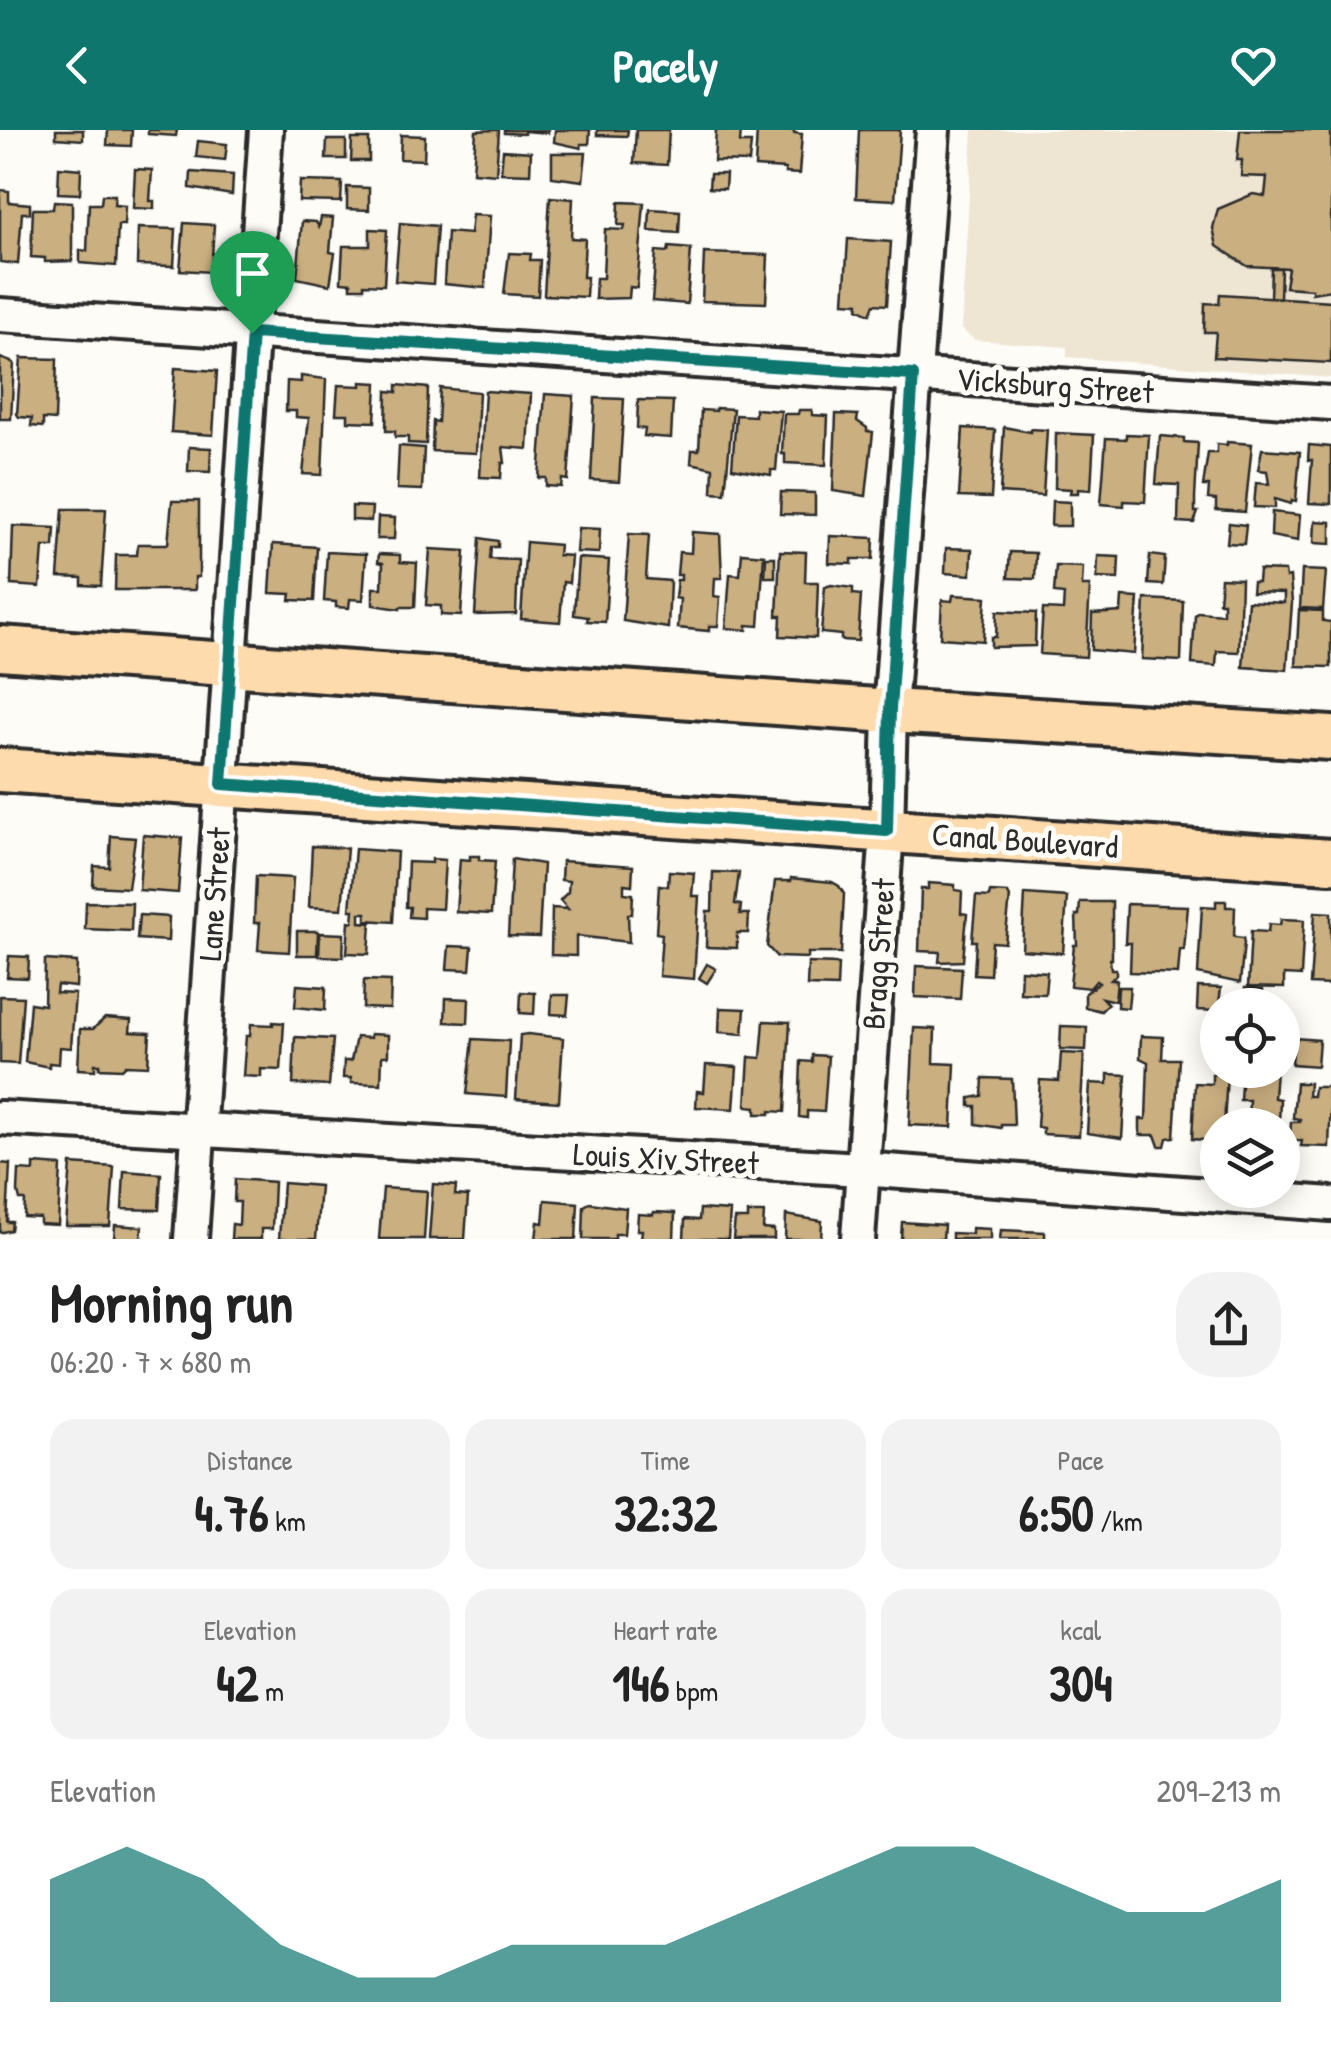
<!DOCTYPE html>
<html lang="en">
<head>
<meta charset="utf-8">
<style>
	body { margin:0; font-family:"Patrick Hand",sans-serif; background:#f2f2f2; color:#222; height:100vh; display:flex; flex-direction:column; font-size:38px; white-space:nowrap }
	* { box-sizing:border-box; margin:0 }
	p { font-size:32px; color:#767676 }
	.icon { flex:none; width:55px; height:55px; fill:none; stroke:currentColor; stroke-width:2; stroke-linecap:round; stroke-linejoin:round }
	.map { position:relative; height:1109px; overflow:hidden }
	.side { display:flex; flex-direction:column; background:#fff; flex:1 }
	.side>* { flex:none }
	.tools { position:absolute; left:1200px; top:858px; display:grid; gap:20px }
	.tools a { display:grid; place-items:center; width:100px; height:100px; border-radius:50%; background:#fff; box-shadow:0 5px 25px #0003; font-size:50px }
	.pin { position:absolute; display:grid; place-items:center; width:85px; height:85px; color:#fff; margin:-102px -42px; border-radius:50% 50% 50% 0; rotate:-45deg; box-shadow:0 0 10px #0007 }
	.pin .icon { rotate:45deg }
	.round { display:grid; place-items:center; flex:none; width:105px; height:105px; border-radius:40px; background:#f2f2f2 }
	.overview { display:flex; align-items:center; justify-content:space-between; height:170px; padding:0 50px }
	h1 { font-size:55px; font-weight:800; line-height:75px }
	.figures { display:grid; grid-template-columns:repeat(3,1fr); gap:15px; height:170px; padding:10px 50px }
	.figures div { display:grid; align-content:center; border-radius:25px; background:#f2f2f2; text-align:center }
	.figures b { font-size:50px; font-weight:800 }
	.figures small { font-size:28px; font-weight:400 }
	.figures p { font-size:28px }
	.chart { height:280px; padding:20px 50px }
	.chart p { display:flex; justify-content:space-between }
	.chart svg { width:100%; height:180px; margin-top:10px; fill:#0f766e; opacity:.7 }
	header { display:flex; justify-content:space-between; align-items:center; height:130px; padding:0 50px; background:#0f766e; color:#fff; font-size:45px; font-weight:800 }
	.map>svg:first-child { display:block }
	.built { fill:#eee5d3 }
	.building { fill:#caaf80; stroke:#2b2b2b; stroke-width:2.5 }
	.lines { fill:none; stroke-linecap:round; stroke-linejoin:round }
	.minor-casing { stroke:#2b2b2b; stroke-width:40 }
	.major-casing { stroke:#2b2b2b; stroke-width:50 }
	.minor { stroke:#fdfcf7; stroke-width:32 }
	.major { stroke:#fedbac; stroke-width:42 }
	.route-casing { stroke:#fff; stroke-width:20 }
	.route { stroke:#0f766e; stroke-width:12 }
	.labels { text-anchor:middle; dominant-baseline:central; stroke-width:10; stroke-linejoin:round; paint-order:stroke }
	.street-label { font-size:32px; fill:#2b2b2b; stroke:#fdfcf7 }
</style>
</head>
<body>
<header><svg class="icon" aria-label="back" viewBox="0 0 24 24"><path d="M15 5l-7 7 7 7"/></svg>Pacely<svg class="icon" aria-label="heart" viewBox="0 0 24 24"><path d="M12 20l-8-8c-3-5 5-10 8-4 3-6 11-1 8 4z"/></svg></header>
<div class="map">
<svg width="1331" height="1109" viewBox="0 0 1331 1109">
	<rect width="100%" height="100%" fill="#fdfcf7"/>
	<filter id="ink" filterUnits="userSpaceOnUse"><feTurbulence type="fractalNoise" baseFrequency=".01" numOctaves="2"/><feDisplacementMap in="SourceGraphic" scale="20" xChannelSelector="R" yChannelSelector="G"/><feConvolveMatrix kernelMatrix="1 2 1 2 8 2 1 2 1" color-interpolation-filters="sRGB"/></filter>
	<g filter="url(#ink)">
		<path class="built" d="M973 0H1331V248L1067 227V217L975 210 961 199Z"/>
		<g class="building">
			<path d="M56 0H83V10L56 8Z"/>
			<path d="M108 0H132L131 16 107 15Z"/>
			<path d="M148 0H177L176 6 148 4Z"/>
			<path d="M494 0H499L496 44 473 42 476 1Z"/>
			<path d="M504 0H548V3L524 1V4L504 3Z"/>
			<path d="M555 0H590L589 14H581V18L554 12Z"/>
			<path d="M597 0H628L627 6 597 5Z"/>
			<path d="M636 0H669L667 35 634 33Z"/>
			<path d="M716 0H741L740 13H751L749 32 714 31Z"/>
			<path d="M757 0H794V3L802 4 799 44 785 43V39L755 37Z"/>
			<path d="M859 0H900L895 70 856 68Z"/>
			<path d="M1240 0H1331V160L1312 163V159L1285 157 1288 138 1247 136 1217 116 1213 98 1218 79 1253 64 1265 66 1267 47 1241 46 1242 30H1237Z"/>
			<path d="M401 5 425 6 424 30 400 29Z"/>
			<path d="M352 9H369V31H351Z"/>
			<path d="M327 10H346V29H326Z"/>
			<path d="M198 11 227 14 225 30 196 27Z"/>
			<path d="M503 20 531 22 530 44 501 43Z"/>
			<path d="M552 23H586L583 51 552 47Z"/>
			<path d="M59 37 81 39 80 64 58 63Z"/>
			<path d="M135 39 152 40 150 71H154V79L133 78Z"/>
			<path d="M191 42 233 45 232 65 190 58Z"/>
			<path d="M710 44H726L725 59 709 58Z"/>
			<path d="M300 51 342 52 341 72 299 71Z"/>
			<path d="M347 57 369 58V80L347 79Z"/>
			<path d="M0 60 9 61V72L30 74V83H22L18 134 0 132Z"/>
			<path d="M102 65H115L114 75 125 76 124 95H118L116 136 80 133V120L87 121 89 74H101Z"/>
			<path d="M550 67 573 69 571 108 585 109 583 147H587L586 167 544 165Z"/>
			<path d="M54 71 72 72V131L45 132V128L31 127 33 79H53Z"/>
			<path d="M619 72 644 73 637 158 630 157 629 168 595 169 596 148H603L605 99 624 100 625 95H618Z"/>
			<path d="M650 79 680 81 679 103 649 101Z"/>
			<path d="M472 85 490 86 485 158 444 154 447 102 470 104Z"/>
			<path d="M321 87 333 88 330 122 335 123 330 155 297 148 302 91 316 92 319 97Z"/>
			<path d="M184 93 214 95 211 142 180 140Z"/>
			<path d="M400 93 437 96 433 154 395 151Z"/>
			<path d="M138 98 176 99 174 136 137 135Z"/>
			<path d="M370 99 387 100 384 155 364 154V158H351V153L341 152 343 116H370Z"/>
			<path d="M848 109 891 112 887 175 874 174 870 184 858 178 859 173 844 172Z"/>
			<path d="M669 117 691 119 687 174 652 171 656 121 668 122Z"/>
			<path d="M509 123 531 124 530 130H540L538 166 504 164Z"/>
			<path d="M704 123 768 125 766 173 702 171Z"/>
			<path d="M1271 138H1281L1280 168H1270Z"/>
			<path d="M1220 164 1331 171V233L1214 227 1216 202H1204L1205 173 1219 174Z"/>
			<path d="M0 228 14 233 11 289H0Z"/>
			<path d="M21 228 57 229 55 290 43 289V297L31 296 32 288 19 287 17 284Z"/>
			<path d="M175 238 217 241 213 305 171 302Z"/>
			<path d="M301 246 326 249 322 345 303 344 309 288 296 287V281H286L287 251 301 252Z"/>
			<path d="M361 252 377 253 375 292 348 291V284H336L338 255 361 256Z"/>
			<path d="M397 255 428 258 426 314 408 313V307H395V301H386L387 261 397 262Z"/>
			<path d="M440 258 479 262 476 323 432 321 433 291 438 292Z"/>
			<path d="M485 261 531 264 528 319 503 317 505 333H502L501 348 480 347Z"/>
			<path d="M545 264 574 266 568 350 562 349 561 357 546 356V348H539Z"/>
			<path d="M595 268 624 269 619 352 591 350Z"/>
			<path d="M638 270 673 271 671 308 644 306 645 299 637 298Z"/>
			<path d="M716 278 733 279 725 363 712 362 713 338 691 333 692 320H699L701 280 716 281Z"/>
			<path d="M755 279 781 281 776 340H771V345L732 338 736 285 755 286Z"/>
			<path d="M799 280H812V285L828 286 826 335 785 333V324H782L784 284H798Z"/>
			<path d="M836 284 858 285 857 291 867 298V301L873 302 866 366 833 361Z"/>
			<path d="M1004 297 1030 302V299L1047 300 1043 366 1000 363Z"/>
			<path d="M963 298 995 300 991 368 959 367Z"/>
			<path d="M1056 303 1094 305 1091 360 1078 359V363H1070L1071 359 1055 358Z"/>
			<path d="M1126 304 1149 305 1145 372 1124 371V376L1101 374 1106 308 1126 309Z"/>
			<path d="M1160 306 1184 308V312L1198 313 1195 368V382H1198L1194 393 1178 392 1179 355 1156 354Z"/>
			<path d="M1227 312 1252 314 1245 382 1216 380V370L1208 369 1209 356H1203L1208 323H1217V314L1227 315Z"/>
			<path d="M1309 315 1331 317V374L1309 373 1312 330H1308Z"/>
			<path d="M399 316 424 318 422 360 397 359Z"/>
			<path d="M189 317 211 318 210 342 188 341Z"/>
			<path d="M1262 319 1300 322 1296 371 1292 370 1291 374 1275 369V378L1254 377 1256 353 1269 354 1267 341 1258 340Z"/>
			<path d="M781 362 815 363V385L780 384Z"/>
			<path d="M172 371H199V447H195V460H115L116 425H137L138 414H168Z"/>
			<path d="M1052 371 1070 372V396H1051Z"/>
			<path d="M352 376 372 377 371 391 352 390Z"/>
			<path d="M63 379H106L101 456 82 455V448L58 447Z"/>
			<path d="M1272 382 1300 385 1298 411 1271 406Z"/>
			<path d="M378 387 395 388 394 409H377Z"/>
			<path d="M1315 391 1331 392V414L1314 413Z"/>
			<path d="M1229 393 1246 395 1244 414 1227 413Z"/>
			<path d="M13 396 55 398 54 417H43L40 457 11 455Z"/>
			<path d="M578 398 600 399 599 423 576 422Z"/>
			<path d="M692 402 720 404 722 448H715L714 466 720 467 718 496H709V501L678 498 680 469 675 468 677 450H681V445H677L679 422 691 423Z"/>
			<path d="M629 404 649 405 646 449 670 451 668 498 623 491Z"/>
			<path d="M830 406 874 408 873 429H852V434L829 433Z"/>
			<path d="M480 408 498 411V417H491L490 429 518 430 516 484 475 485Z"/>
			<path d="M526 412 559 415 558 425 571 426 569 453 563 452 560 492 521 489Z"/>
			<path d="M273 414 317 417 314 471 290 470 291 464 270 463Z"/>
			<path d="M946 418 972 419 971 445 945 443Z"/>
			<path d="M430 419 465 421 461 486 441 485V476L426 475Z"/>
			<path d="M780 421 806 422 805 452H818L816 508 780 506 781 486H777Z"/>
			<path d="M327 422 366 424 363 470 350 469 349 478 336 477V472L324 471Z"/>
			<path d="M1010 422 1036 423 1035 449 1008 448Z"/>
			<path d="M742 423 764 425 759 496 747 495V500L726 498 730 444 740 445Z"/>
			<path d="M379 424 400 425V432L417 433 415 477H400V479L373 475V458H382L383 433 378 432Z"/>
			<path d="M1150 425 1165 427 1163 455 1148 454Z"/>
			<path d="M1098 426 1119 427 1118 449 1097 448Z"/>
			<path d="M766 427H775V447H765Z"/>
			<path d="M578 428 609 430 605 492 587 491 588 487 574 485Z"/>
			<path d="M1056 436 1083 437 1082 456H1090L1086 527 1040 524 1043 479 1063 480 1064 464 1054 463Z"/>
			<path d="M1259 440 1285 441 1286 448 1290 447 1292 473 1287 540 1243 537 1248 471 1284 473V463L1252 462 1253 452H1258Z"/>
			<path d="M1302 440 1326 441 1323 479 1300 478Z"/>
			<path d="M1221 448 1241 449 1239 522 1217 521 1216 536 1192 534 1195 485 1198 482 1223 484V472H1219Z"/>
			<path d="M831 455 853 458V464L861 465 858 511 841 510V505L821 503 825 457Z"/>
			<path d="M953 465 986 467 983 511 940 508 942 470 952 471Z"/>
			<path d="M1122 467 1138 468 1134 524 1091 520 1092 484 1121 482Z"/>
			<path d="M1145 469 1183 471 1181 531 1142 529Z"/>
			<path d="M1299 480 1323 481V491L1331 492V537L1296 536Z"/>
			<path d="M997 481 1036 483 1035 516 991 517V507H996Z"/>
			<path d="M143 705 182 708 178 763 139 760Z"/>
			<path d="M111 706 135 708 128 758 93 756 94 736 109 737Z"/>
			<path d="M312 716 347 718 342 779 309 777Z"/>
			<path d="M355 719 397 722 393 792 366 790V783H360V792L371 793 369 824 347 823 349 791 353 792 354 780H350Z"/>
			<path d="M470 726H479V730L495 731 491 784 456 782 460 729 470 730Z"/>
			<path d="M432 729 445 730 442 779 423 778V788L409 787 410 777H406L408 732 432 733Z"/>
			<path d="M512 729 543 734 539 807 508 806Z"/>
			<path d="M562 731 633 736 632 755 624 754V763L633 764 632 784H628L629 812 576 806V826L551 825 552 778 568 779 560 770 568 762 569 751 561 750Z"/>
			<path d="M669 741 694 743 692 766H699L694 849 659 846 662 804 656 803 659 755 668 756Z"/>
			<path d="M713 742 739 743 735 774 741 775 740 784H749L748 803H737V818L706 817 707 781H712Z"/>
			<path d="M256 746 293 748 289 822 258 820 260 793H254Z"/>
			<path d="M791 748 832 752 839 756 844 764 841 823H808V828L777 827 767 816 775 751H791Z"/>
			<path d="M928 753 955 755V760L962 761 961 783 967 784 963 831 939 832 940 822 919 821 921 759H928Z"/>
			<path d="M990 762 1008 763 1010 767 1005 813 992 812 990 845 974 844 976 811H972L976 766 989 767Z"/>
			<path d="M1025 764 1067 767 1063 823 1022 820Z"/>
			<path d="M1216 771H1226V777H1235L1234 807 1243 808 1244 813 1240 853 1198 844 1202 776 1216 777Z"/>
			<path d="M86 772 132 773 131 801 85 799Z"/>
			<path d="M1080 772H1112V829H1110L1111 839H1116V845L1111 850H1117L1115 871 1102 868 1108 874 1101 881 1085 877V863L1099 853 1096 851 1090 858 1070 856 1074 815H1077L1076 785H1079Z"/>
			<path d="M1127 774 1188 776 1184 820H1180L1178 844 1130 842 1131 813H1125Z"/>
			<path d="M1315 782 1331 783V855L1310 854Z"/>
			<path d="M139 785 169 787 168 811 137 809Z"/>
			<path d="M1281 789 1304 790 1301 846 1284 845V858L1248 857 1251 801 1268 802 1269 794 1280 795Z"/>
			<path d="M297 801H318L317 825H297Z"/>
			<path d="M320 803 344 804 343 827 319 826Z"/>
			<path d="M449 816 472 817 470 840 447 839Z"/>
			<path d="M9 826 29 827 28 848 7 847Z"/>
			<path d="M45 830 77 832 76 857 57 855 56 863 75 864 71 918 60 917 59 934 49 933V937L25 932 30 873 44 875Z"/>
			<path d="M808 833 838 834 837 857 807 856Z"/>
			<path d="M707 834 716 839 707 853 699 848Z"/>
			<path d="M916 836 962 838 960 869 915 867Z"/>
			<path d="M1021 840 1047 842 1045 864 1020 863Z"/>
			<path d="M364 850 391 851 390 879 363 878Z"/>
			<path d="M297 855 326 857 325 880 295 877Z"/>
			<path d="M1118 857H1130L1128 878 1117 877Z"/>
			<path d="M1198 857 1221 858 1218 881 1197 880Z"/>
			<path d="M1245 858 1263 860 1262 875H1244Z"/>
			<path d="M521 862 535 863 534 884 520 883Z"/>
			<path d="M552 865H569L567 885 551 884Z"/>
			<path d="M0 866 23 867 18 934 0 933Z"/>
			<path d="M446 868 469 869 468 893 445 892Z"/>
			<path d="M720 878 745 879 743 904 719 902Z"/>
			<path d="M105 888 131 890 130 902 150 903 148 936 126 935 122 939 99 938 100 934H95V940L78 939 80 899H93Z"/>
			<path d="M764 891 790 892 785 982 770 981V984H756V977L746 976 749 927 761 928Z"/>
			<path d="M273 892 284 893 281 940 261 939V947L243 946 246 906H250L251 894 273 895Z"/>
			<path d="M1061 896 1087 897 1086 920 1060 919Z"/>
			<path d="M914 898 935 899 934 933 955 934 952 997 909 995Z"/>
			<path d="M370 904 388 905V926H382L381 954 351 953V948H343L344 931H351L356 907 370 908Z"/>
			<path d="M528 904 563 908 559 972 516 969 520 905Z"/>
			<path d="M1141 906 1163 907 1162 929H1179L1174 1007 1167 1008 1165 1016H1159L1155 1005H1140V989H1146L1148 932 1140 928Z"/>
			<path d="M295 907 333 909 329 956 293 954Z"/>
			<path d="M1294 908 1319 910 1317 936 1292 934Z"/>
			<path d="M473 909 509 911 506 967 467 964Z"/>
			<path d="M1061 923 1084 924 1079 1006 1043 1004V998L1037 997 1040 950 1059 951Z"/>
			<path d="M812 925 828 926 824 982 807 981V988L799 987 801 931 812 932Z"/>
			<path d="M706 935 737 937 734 979 696 977 697 961 704 962Z"/>
			<path d="M1242 940H1276L1274 968 1280 969 1279 995H1242L1248 994 1249 970H1240Z"/>
			<path d="M1108 944 1126 945 1122 1008 1087 1003 1090 953 1108 954Z"/>
			<path d="M1212 944 1227 945 1224 995H1218L1216 1011 1192 1009 1195 953 1212 954Z"/>
			<path d="M983 948 1012 949 1014 995H1001V998L976 994V976H970V968L982 966Z"/>
			<path d="M1296 953H1309L1308 966H1313L1314 957H1328V967H1331L1329 1017 1301 1016 1302 1011H1290L1291 992H1300V989L1293 988Z"/>
			<path d="M0 1033 10 1034 7 1092H12L11 1100 3 1102H0Z"/>
			<path d="M34 1034 61 1036 58 1095 40 1094V1088L24 1087 25 1070H20L18 1062 19 1040 34 1041Z"/>
			<path d="M71 1034 114 1037 110 1096H66Z"/>
			<path d="M124 1041 161 1044 159 1080 122 1079Z"/>
			<path d="M235 1049 274 1052 272 1099H261V1109H231L232 1094 239 1095 240 1072H234Z"/>
			<path d="M283 1053 320 1056 316 1109H279Z"/>
			<path d="M433 1054 456 1056 455 1065 468 1066 465 1109H429Z"/>
			<path d="M383 1058 427 1061 424 1109H379Z"/>
			<path d="M545 1070 578 1073 576 1109H536L538 1092 543 1093Z"/>
			<path d="M590 1073 626 1078 624 1104H615V1109H583L584 1076Z"/>
			<path d="M700 1079 730 1081 728 1109H684L685 1089 699 1090Z"/>
			<path d="M654 1082 675 1083 674 1109H641L642 1100H637L638 1084 653 1085Z"/>
			<path d="M748 1083H764L763 1099 774 1100V1109H733L735 1089H748Z"/>
			<path d="M786 1085 822 1091 821 1109H785Z"/>
			<path d="M902 1092 944 1095 943 1109H901Z"/>
			<path d="M115 1095 142 1097 141 1109H114Z"/>
			<path d="M972 1098 990 1099V1109H952V1103L972 1104Z"/>
			<path d="M1001 1100 1045 1102V1109H1000Z"/>
		</g>
		<g class="lines">
			<defs>
				<g id="minor">
					<path d="M0 185 1331 273"/>
					<path d="M0 988 861 1039 1331 1074"/>
					<path d="M191 1109 266 0"/>
					<path d="M858 1109 887 701 890 581 933 0"/>
				</g>
				<g id="major">
					<path d="M0 518 890 581 1331 608"/>
					<path d="M0 640 1331 731"/>
				</g>
			</defs>
			<use href="#minor" class="minor-casing"/>
			<use href="#major" class="major-casing"/>
			<use href="#minor" class="minor"/>
			<use href="#major" class="major"/>
		</g>
	</g>
	<g class="lines" filter="url(#ink)">
		<defs>
			<path id="route" d="M252 203 913 245 890 580 887 701 222 654Z"/>
		</defs>
		<use href="#route" class="route-casing"/>
		<use href="#route" class="route"/>
	</g>
	<g class="labels">
		<g class="street-label">
			<text transform="translate(1055 255) rotate(4)">Vicksburg Street</text>
			<text transform="translate(1025 710) rotate(4)">Canal Boulevard</text>
			<text transform="translate(214 764) rotate(-86)">Lane Street</text>
			<text transform="translate(878 824) rotate(-86)">Bragg Street</text>
			<text transform="translate(666 1028) rotate(3)">Louis Xiv Street</text>
		</g>
	</g>
</svg>
<div class="tools">
<a><svg class="icon" aria-label="locate" viewBox="0 0 24 24"><circle cx="12" cy="12" r="6"/><path d="M12 2v4M12 18v4M2 12h4M18 12h4"/></svg></a>
<a><svg class="icon" aria-label="layers" viewBox="0 0 24 24"><path d="M12 4l9 5-9 5-9-5zM3 14l9 5 9-5"/></svg></a>
</div>
<div class="pin" style="left:252px;top:203px;background:#1e9e55"><svg class="icon" aria-label="arrive" viewBox="0 0 24 24"><path d="M6 21V4h12l-3 4 3 4H6"/></svg></div>
</div>
<section class="side">
<div class="overview"><div><h1>Morning run</h1><p>06:20 · 7 × 680 m</p></div><a class="round"><svg class="icon" aria-label="share" viewBox="0 0 24 24"><path d="M12 15V3M7 8l5-5 5 5M5 13v7h14v-7"/></svg></a></div>
<div class="figures">
<div><p>Distance</p><b>4.76<small> km</small></b></div>
<div><p>Time</p><b>32:32</b></div>
<div><p>Pace</p><b>6:50<small> /km</small></b></div>
</div>
<div class="figures">
<div><p>Elevation</p><b>42<small> m</small></b></div>
<div><p>Heart rate</p><b>146<small> bpm</small></b></div>
<div><p>kcal</p><b>304</b></div>
</div>
<div class="chart"><p><span>Elevation</span>209–213 m</p>
<svg viewBox="0 0 160 44" preserveAspectRatio="none"><path d="M0 44V14L10 6L20 14L30 30L40 38L50 38L60 30L70 30L80 30L90 22L100 14L110 6L120 6L130 14L140 22L150 22L160 14V44z"/></svg>
</div>
</section>
</body>
</html>
